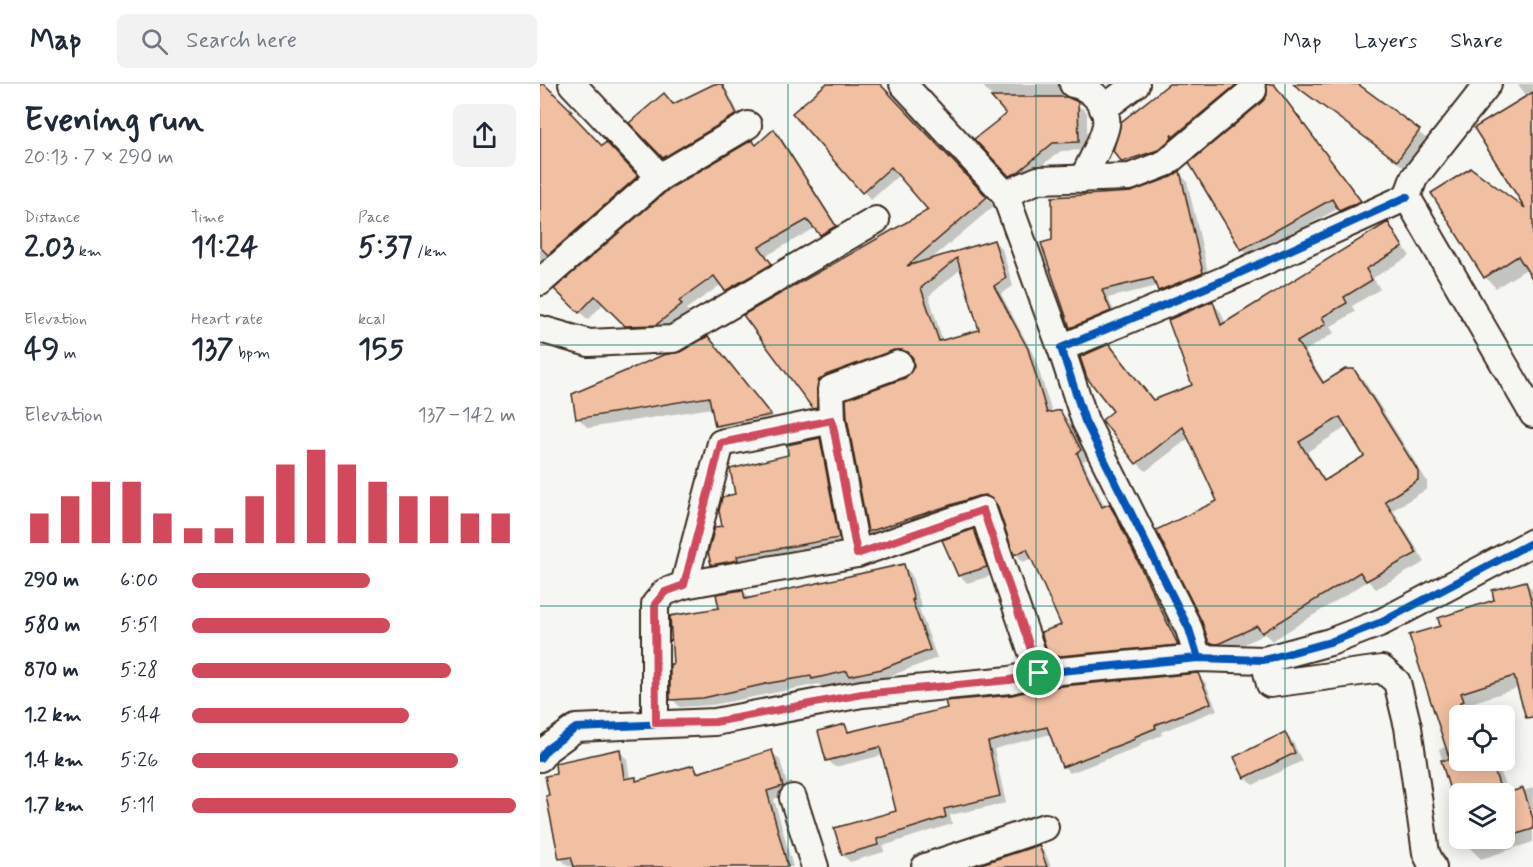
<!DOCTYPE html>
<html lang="en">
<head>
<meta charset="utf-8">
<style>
	body { margin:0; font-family:Mynerve,sans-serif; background:#f2f2f3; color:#1f2937; height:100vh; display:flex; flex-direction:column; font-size:22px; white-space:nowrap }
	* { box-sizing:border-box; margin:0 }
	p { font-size:20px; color:#747a83 }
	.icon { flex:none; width:33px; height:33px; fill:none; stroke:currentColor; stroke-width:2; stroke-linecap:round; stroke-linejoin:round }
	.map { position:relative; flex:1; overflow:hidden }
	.details { display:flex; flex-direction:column; background:#fff; width:540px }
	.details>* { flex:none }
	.tools { position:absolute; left:909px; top:621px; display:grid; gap:12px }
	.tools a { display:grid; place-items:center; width:66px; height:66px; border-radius:9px; background:#fff; box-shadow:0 3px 15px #0003; font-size:30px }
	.pin { position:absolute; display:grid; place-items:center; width:51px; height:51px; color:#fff; margin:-26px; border:3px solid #fff; border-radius:50%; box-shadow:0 2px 6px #0007 }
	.round { display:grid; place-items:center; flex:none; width:63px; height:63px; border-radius:9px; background:#f2f2f3 }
	.headline { display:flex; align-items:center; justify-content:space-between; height:102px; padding:0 24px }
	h1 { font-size:33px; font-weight:800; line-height:45px }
	.metrics { display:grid; grid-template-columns:repeat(3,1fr); gap:9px; height:102px; padding:6px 24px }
	.metrics div { display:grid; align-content:center }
	.metrics b { font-size:30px; font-weight:800 }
	.metrics small { font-size:16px; font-weight:400 }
	.metrics p { font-size:16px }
	.chart { height:168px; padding:12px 24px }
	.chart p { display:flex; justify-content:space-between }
	.chart svg { width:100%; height:108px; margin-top:6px; stroke:#d1495b; stroke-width:6 }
	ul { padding:0 24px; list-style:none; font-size:20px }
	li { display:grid; grid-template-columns:96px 72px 1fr; align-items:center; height:45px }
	li i { height:15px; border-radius:8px; background:#d1495b }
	header { display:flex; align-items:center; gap:36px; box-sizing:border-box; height:84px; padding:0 30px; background:#fff; border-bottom:2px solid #e0e1e3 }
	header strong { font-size:28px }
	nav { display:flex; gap:33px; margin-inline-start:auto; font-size:21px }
	.search { width:420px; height:54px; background:#f2f2f3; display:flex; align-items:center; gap:15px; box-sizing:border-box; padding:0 21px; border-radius:9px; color:#747a83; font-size:22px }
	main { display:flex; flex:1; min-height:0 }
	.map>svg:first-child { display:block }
	.shadow { fill:#0003; fill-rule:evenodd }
	.building { fill:#f1bfa2; stroke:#3b2a1e; stroke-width:1.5; fill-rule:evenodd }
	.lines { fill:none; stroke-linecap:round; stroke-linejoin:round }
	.street-casing { stroke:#3b2a1e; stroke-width:30 }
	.street { stroke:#f6f6f2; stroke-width:26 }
	.cycleway-casing { stroke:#f6f6f2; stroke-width:11 }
	.cycleway { stroke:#0057b8; stroke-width:8 }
	.route-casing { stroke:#fff; stroke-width:12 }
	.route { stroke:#d1495b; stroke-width:8 }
	.grid { fill:none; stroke:#0f766e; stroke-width:1.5; stroke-opacity:0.55 }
</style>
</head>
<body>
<header>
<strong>Map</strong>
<div class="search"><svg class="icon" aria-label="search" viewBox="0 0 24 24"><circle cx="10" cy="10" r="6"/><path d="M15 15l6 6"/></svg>Search here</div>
<nav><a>Map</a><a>Layers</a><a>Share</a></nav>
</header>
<main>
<section class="details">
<div class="headline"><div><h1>Evening run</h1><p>20:13 · 7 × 290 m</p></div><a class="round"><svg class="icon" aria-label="share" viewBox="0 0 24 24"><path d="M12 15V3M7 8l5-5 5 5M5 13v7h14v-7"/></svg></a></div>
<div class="metrics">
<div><p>Distance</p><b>2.03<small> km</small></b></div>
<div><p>Time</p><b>11:24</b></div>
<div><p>Pace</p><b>5:37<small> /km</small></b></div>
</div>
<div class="metrics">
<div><p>Elevation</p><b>49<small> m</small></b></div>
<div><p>Heart rate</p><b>137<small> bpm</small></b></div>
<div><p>kcal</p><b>155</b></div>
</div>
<div class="chart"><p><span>Elevation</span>137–142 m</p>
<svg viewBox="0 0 160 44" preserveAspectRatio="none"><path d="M5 44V32M15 44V25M25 44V19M35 44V19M45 44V32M55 44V38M65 44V38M75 44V25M85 44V12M95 44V6M105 44V12M115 44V19M125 44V25M135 44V25M145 44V32M155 44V32"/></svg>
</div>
<ul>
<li><b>290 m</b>6:00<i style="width:55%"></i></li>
<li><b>580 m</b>5:51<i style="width:61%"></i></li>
<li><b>870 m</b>5:28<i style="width:80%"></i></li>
<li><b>1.2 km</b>5:44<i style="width:67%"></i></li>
<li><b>1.4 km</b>5:26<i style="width:82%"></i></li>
<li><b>1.7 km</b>5:11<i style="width:100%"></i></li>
</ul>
</section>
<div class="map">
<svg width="993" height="783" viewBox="0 0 993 783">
	<rect width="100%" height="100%" fill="#f6f6f2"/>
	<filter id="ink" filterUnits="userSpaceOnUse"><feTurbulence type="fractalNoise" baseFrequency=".0167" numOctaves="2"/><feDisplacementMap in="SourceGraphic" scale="12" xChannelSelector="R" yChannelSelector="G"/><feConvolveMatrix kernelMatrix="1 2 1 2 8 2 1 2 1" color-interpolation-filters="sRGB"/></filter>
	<g filter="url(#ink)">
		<g class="shadow">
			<path d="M177 0 187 6 203 38 131 80 91 39Z"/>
			<path d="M286 0H341L371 36 381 43 454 122 390 176 454 157 462 165 473 202 461 210 495 274 512 329 519 327 527 335 548 375 543 377 565 423 568 421 576 429 583 441 645 568 519 580 511 572 523 542 492 474 483 478 476 470 456 419H447L337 456 330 448 308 334 366 295 375 284 374 275 363 273 294 298 283 332 206 232 391 127 359 91 331 116 255 29ZM422 184 441 247 403 258 389 212Z"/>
			<path d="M441 0H529L526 5 528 15 547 28V66L521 67 478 99 470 91 468 30Z"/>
			<path d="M630 0H723L642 61 592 86 583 77Z"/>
			<path d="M728 0H734L828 126 808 135 799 124 710 173 702 165 724 18 729 4Z"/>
			<path d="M752 0H816L887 55 865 84Z"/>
			<path d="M978 0H993V193L988 184 956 204 945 193 990 129 987 13Z"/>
			<path d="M0 14 62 64 66 60 105 101 0 190Z"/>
			<path d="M234 47 242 55 303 151 290 159 275 144 226 172 239 188 195 214 182 200 146 225 149 229 124 248 95 250 64 219 48 236 17 205Z"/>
			<path d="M639 89 647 97 670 197 627 214 617 202 568 214 578 235 539 251 531 243 513 157 591 109Z"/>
			<path d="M848 140 870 172 833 194 840 205 812 222 815 228 790 243 794 249 765 267 785 299 814 286 823 295 887 397V405L853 426 885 478 836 505 828 497 732 557 725 550 688 568H680L670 559 679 418 649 354 606 387 597 379 575 327 578 271 614 317 654 301 672 219 681 228 686 241ZM808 342 826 372 786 398 767 368Z"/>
			<path d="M177 264 230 329 181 339V342L232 332 239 341 186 352 176 342 172 324 48 344 38 334Z"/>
			<path d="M280 355 288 364 306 462 180 489 172 480 196 411Z"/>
			<path d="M433 447 442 455 454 491 427 499 419 491Z"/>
			<path d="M363 481 371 490 382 524H379L397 574 350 592 318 600 314 596 282 603 279 600 172 621 140 623 132 615 135 581 180 526 203 507 211 515Z"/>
			<path d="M986 499 993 506V604L984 602 931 619 935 632H920V676H957L968 711 993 704V758L941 775 930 764 927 754H964V710H920V730L899 665 907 663 901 543 956 517Z"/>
			<path d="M658 591 665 598 677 626 621 648 622 651 600 660 601 662 530 689 523 682 511 650 454 665 466 719 410 731 412 740 343 762 344 768 310 778 303 771 358 728 344 671 295 683 288 676 305 642 312 648Z"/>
			<path d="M745 650 753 658 762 677 713 701 705 693Z"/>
			<path d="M79 667 87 675 90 695H95L98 698 154 682 161 689 232 668 240 676 250 710 234 715 253 783 28 782 20 774 11 713 18 691Z"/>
			<path d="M499 762 506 770 511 783H448Z"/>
		</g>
		<g class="building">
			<path d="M0 0H4L32 27 30 28 62 62 66 58 98 92 8 171 0 163Z"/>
			<path d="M174 0H182L197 30 123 74 89 39 124 9 133 20Z"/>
			<path d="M286 0H340L447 113 367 182 454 156 466 194 454 202 488 265 507 329 520 326 541 366 537 369 562 423 569 420 576 432 638 561 509 573 501 548 521 541 487 465 474 471 457 421 446 411 438 412 328 448 307 334 306 315 365 294 374 283 373 274 368 268 354 266 286 291 278 297 277 324 273 325 203 231 388 126 351 83 322 109 252 29ZM417 174 439 246 399 257 381 204Z"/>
			<path d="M629 0H697L633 53 631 50 632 54 618 66 582 78 573 67 581 38Z"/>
			<path d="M726 0H734L821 117 799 127 792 115 701 166 649 79 723 17 727 11Z"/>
			<path d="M753 0H818L880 46 857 77Z"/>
			<path d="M993 8V196L978 172 944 194 891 109 931 84 985 124 934 44Z"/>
			<path d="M451 13H527L538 18 539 58 513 59 477 89 469 92 434 55 466 30Z"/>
			<path d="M234 45 296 142 280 151 267 136 219 163 232 180 185 207 174 192 139 217 142 220 116 241 85 242 55 212 39 229 14 205 129 105 212 56 216 61Z"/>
			<path d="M640 87 663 189 618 207 613 194 562 206 571 227 530 244 501 159 512 156V113L591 108 631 93Z"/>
			<path d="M848 138 863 163 826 185 832 196 804 213 807 219 782 233 786 240 757 258 783 299 805 285H814L878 387V396L845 417 877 469 826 497 820 488 722 549 717 542 678 560 669 559 662 538 616 446 677 417 643 343 596 380 562 336 573 327 547 294 540 273 569 260 613 316 652 301 628 236 673 217 681 241ZM800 333 824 372 784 397 759 358Z"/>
			<path d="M168 252 231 331 175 342 169 313 36 335 32 310 123 271 140 268Z"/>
			<path d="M280 354 299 454 197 472 198 476 171 481 168 468 175 443 182 442 179 427 182 413 195 410 190 385 248 371 247 361Z"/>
			<path d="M434 445 447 483 418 492 402 456Z"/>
			<path d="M364 480 374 516H372L390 566 342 585 309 592 307 587 272 595 271 592 230 599 163 614 130 616V580H133L130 532 179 524 176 510 203 506 205 515Z"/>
			<path d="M986 497 993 523V633L986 634 974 592 921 609 924 617 920 618V676H951L962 710H911L901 676H910L869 551 900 542 898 534 954 516 952 506Z"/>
			<path d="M658 589 671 619 615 641 616 644 594 653 595 655 522 683 507 643 448 658 460 712 404 725 406 733 337 755 338 761 302 771 294 744 356 727 340 663 286 677 278 647 305 640 308 648 407 624 405 617 472 611 501 604Z"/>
			<path d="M745 648 755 669 704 694 694 673Z"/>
			<path d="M80 665 84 695 96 693V697L154 681 157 689 232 666 243 702 227 707 248 783H34L31 773 19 775 6 712 9 711 5 692 16 690 15 679Z"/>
			<path d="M983 704 993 735V745L964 754V710Z"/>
			<path d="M499 761 507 783H432Z"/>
		</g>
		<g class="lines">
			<defs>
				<g id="street">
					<path d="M32 0 120 93"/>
					<path d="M363 0 465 110 521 264"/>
					<path d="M533 0C550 3 569 21 566 41 563 58 550 78 543 95"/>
					<path d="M563 25 596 0"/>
					<path d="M465 110 498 96 590 93 626 79 713 6"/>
					<path d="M867 113 993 330"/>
					<path d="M867 113 874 94 948 0"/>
					<path d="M0 198 120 93 208 41"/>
					<path d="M0 245 49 259 133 255 336 136"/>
					<path d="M292 336 317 470"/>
					<path d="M144 501 317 470 443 426 499 589"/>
					<path d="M658 574 649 545 545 337 521 264 684 196 867 113"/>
					<path d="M724 576 730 600 842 585 857 598 868 643 886 769 893 783"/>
					<path d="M115 639V520L125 508 144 501 181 359 292 336 291 305 359 280"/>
					<path d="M0 674 7 665 36 644 175 638 322 610 470 596 499 589 658 574 724 576 790 558 842 538 993 458"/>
					<path d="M253 714 275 783"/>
					<path d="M385 783 505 743"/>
				</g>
			</defs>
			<use href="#street" class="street-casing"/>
			<use href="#street" class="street"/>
			<defs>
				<g id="cycleway">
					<path d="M658 574 649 545 545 337 521 264 684 196 867 113"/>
					<path d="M0 674 7 665 36 644 175 638 322 610 470 596 499 589 658 574 724 576 790 558 842 538 993 458"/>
				</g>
			</defs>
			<use href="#cycleway" class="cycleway-casing"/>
			<use href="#cycleway" class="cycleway"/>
		</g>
	</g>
	<g class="lines" filter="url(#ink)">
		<defs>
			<path id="route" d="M292 336 317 470 443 426 499 589 470 596 322 610 175 638 116 639 115 520 125 508 144 501 181 359Z"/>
		</defs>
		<use href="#route" class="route-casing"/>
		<use href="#route" class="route"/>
	</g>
	<path class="grid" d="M248 0V783M496 0V783M745 0V783M0 261H993M0 522H993"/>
</svg>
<div class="tools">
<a><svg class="icon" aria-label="locate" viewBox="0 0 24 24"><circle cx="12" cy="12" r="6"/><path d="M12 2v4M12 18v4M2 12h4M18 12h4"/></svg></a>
<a><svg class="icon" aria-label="layers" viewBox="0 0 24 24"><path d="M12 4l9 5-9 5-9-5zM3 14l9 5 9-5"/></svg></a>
</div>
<div class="pin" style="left:499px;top:589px;background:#1e9e55"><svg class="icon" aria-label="arrive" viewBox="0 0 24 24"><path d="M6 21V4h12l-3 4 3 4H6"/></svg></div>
</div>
</main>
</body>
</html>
